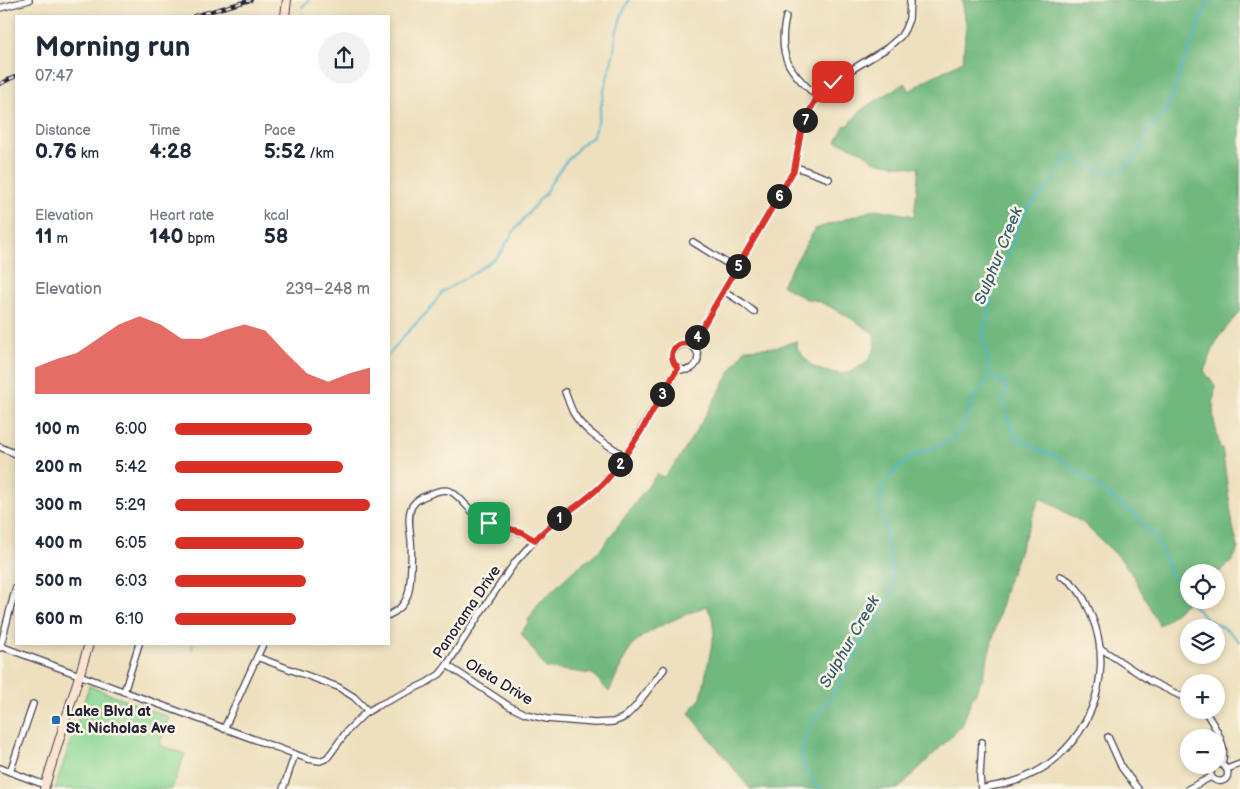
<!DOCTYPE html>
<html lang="en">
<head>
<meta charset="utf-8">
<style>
	body { margin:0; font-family:"Balsamiq Sans",sans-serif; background:#f2f2f3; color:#1f2937; height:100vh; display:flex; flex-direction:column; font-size:19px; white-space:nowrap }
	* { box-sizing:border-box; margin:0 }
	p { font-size:16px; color:#747a83 }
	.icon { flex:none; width:28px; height:28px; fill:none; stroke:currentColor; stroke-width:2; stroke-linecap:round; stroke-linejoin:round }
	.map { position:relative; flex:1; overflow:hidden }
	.panel { position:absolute; left:15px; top:15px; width:375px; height:630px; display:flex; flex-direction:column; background:#fff; border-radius:0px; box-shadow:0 2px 8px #0003 }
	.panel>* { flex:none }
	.buttons { position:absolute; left:1180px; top:564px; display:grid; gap:10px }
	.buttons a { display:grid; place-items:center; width:45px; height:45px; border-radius:50%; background:#fff; box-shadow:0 2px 8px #0003; font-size:25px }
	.pin { position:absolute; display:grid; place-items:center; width:42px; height:42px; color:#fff; margin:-21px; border-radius:10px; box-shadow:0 2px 8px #0006 }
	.km { position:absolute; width:25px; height:25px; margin:-12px; border-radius:50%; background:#222; color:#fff; font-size:14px; line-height:25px; text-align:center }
	.round { display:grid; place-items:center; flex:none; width:52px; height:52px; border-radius:26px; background:#f2f2f3 }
	.summary { display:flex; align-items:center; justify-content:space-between; height:85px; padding:0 20px }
	h1 { font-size:28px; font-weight:600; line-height:38px }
	.metrics { display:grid; grid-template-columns:repeat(3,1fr); gap:8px; height:85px; padding:5px 20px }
	.metrics div { display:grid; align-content:center }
	.metrics b { font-size:21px; font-weight:600 }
	.metrics small { font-size:14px; font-weight:400 }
	.metrics p { font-size:14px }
	.chart { height:140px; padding:10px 20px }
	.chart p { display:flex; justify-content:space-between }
	.chart svg { width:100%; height:90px; margin-top:5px; fill:#d93025; opacity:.7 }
	ul { padding:0 20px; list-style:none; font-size:16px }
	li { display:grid; grid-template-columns:80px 60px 1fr; align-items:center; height:38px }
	li i { height:12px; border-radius:6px; background:#d93025 }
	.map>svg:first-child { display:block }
	.green { fill:#8bd795; stroke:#567c68 }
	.forest { fill:#70b87e; stroke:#496d5c }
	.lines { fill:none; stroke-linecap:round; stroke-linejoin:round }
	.stream { stroke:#4fb5cd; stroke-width:2 }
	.minor-casing { stroke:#413e4f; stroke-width:8 }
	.secondary-casing { stroke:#413e4f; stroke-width:10 }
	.minor { stroke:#fff; stroke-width:5.5 }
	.secondary { stroke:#fde4d1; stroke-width:8 }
	.rail-casing { stroke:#22223b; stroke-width:4 }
	.rail { stroke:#fcf5e5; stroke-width:2; stroke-dasharray:5.5; stroke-linecap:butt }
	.route-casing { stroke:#fff; stroke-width:10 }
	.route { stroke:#d93025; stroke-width:6 }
	.poi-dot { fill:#1f6fb2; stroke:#fcf5e5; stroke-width:2 }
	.labels { text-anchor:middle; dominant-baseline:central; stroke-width:5; stroke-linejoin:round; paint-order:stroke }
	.street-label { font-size:15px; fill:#22223b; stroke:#fcf5e5 }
	.poi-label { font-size:15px; font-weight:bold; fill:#22223b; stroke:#fcf5e5; text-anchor:start }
	.water-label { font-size:16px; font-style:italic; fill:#345d75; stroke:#fcf5e5 }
</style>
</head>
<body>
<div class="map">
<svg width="1240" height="789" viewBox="0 0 1240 789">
	<rect width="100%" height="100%" fill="#fcf5e5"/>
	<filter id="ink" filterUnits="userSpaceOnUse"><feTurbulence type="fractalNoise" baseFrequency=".02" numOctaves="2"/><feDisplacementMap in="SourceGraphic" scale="10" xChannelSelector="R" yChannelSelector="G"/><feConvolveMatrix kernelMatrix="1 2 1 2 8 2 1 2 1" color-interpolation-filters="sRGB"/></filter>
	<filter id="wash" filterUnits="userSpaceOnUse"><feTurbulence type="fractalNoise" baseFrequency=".0096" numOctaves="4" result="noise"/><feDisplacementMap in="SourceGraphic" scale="20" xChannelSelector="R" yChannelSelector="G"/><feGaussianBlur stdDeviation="1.12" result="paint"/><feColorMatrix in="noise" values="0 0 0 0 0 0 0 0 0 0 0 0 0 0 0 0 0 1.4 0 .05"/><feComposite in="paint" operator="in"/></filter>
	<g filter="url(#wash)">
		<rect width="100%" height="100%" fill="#eee0be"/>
		<path class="green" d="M89 686 169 717 159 745 185 754 172 789H55Z"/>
		<path class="forest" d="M962 0H1240V106L1238 108 1240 115V311L1218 338 1204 371 1215 386 1213 411 1214 421 1220 448H1222L1233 527 1238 548 1233 560 1216 575V572H1189V600L1164 622 1159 625 1134 577 1120 558 1083 523 1040 497 1007 584 982 680 971 701 962 726 898 789H750L689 713 701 698 714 634 712 616 706 606C687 614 643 631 632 646 622 660 616 677 609 692L593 674 546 668 521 633 528 623V620L538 604 554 589 572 572 600 550 657 474 663 477C676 465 683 452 693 436 711 408 726 377 745 349L777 347 796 341 798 350 812 366 823 371 843 374 851 372 867 362 875 348 874 333C861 325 820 297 806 299L782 285 815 229 876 209 914 216 919 168 872 161C867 151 846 145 836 141L845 125 848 126 861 110 905 83 910 91 922 82 963 61 966 23Z"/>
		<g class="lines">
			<g class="stream">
				<path d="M302 7 309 0"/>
				<path d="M389 355 403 337 431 308 442 292 474 273 493 260 499 255 514 231 539 200 544 195 552 181 564 164 585 141 592 138 598 122 605 86 614 52 616 34 622 14 629 0"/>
				<path d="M989 377 1005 382 1008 385 1002 402 1006 408 1009 423 1016 436 1023 442 1044 452 1060 458 1135 515 1156 537 1172 575 1189 602 1207 619 1227 630 1240 642"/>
				<path d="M192 649 193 644"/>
				<path d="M820 789 807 773 805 768 802 757 804 741 813 720 828 703 866 635 882 613 891 595 893 583 892 568 880 503C880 481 899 464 918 454 933 446 952 444 962 427 968 418 968 408 973 399 977 392 985 385 988 377 991 369 983 343 984 332 984 326 987 320 988 314 991 303 992 291 996 280 997 276 1001 272 1003 267 1012 249 1015 228 1026 211 1032 202 1040 197 1047 189 1054 179 1060 167 1066 156 1073 157 1077 160 1083 164 1093 169 1106 173 1117 171 1135 167 1141 144 1148 130 1151 124 1156 124 1159 121 1164 116 1169 103 1172 97 1177 87 1178 75 1183 64 1192 43 1201 22 1209 0"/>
			</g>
		</g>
	</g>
	<g filter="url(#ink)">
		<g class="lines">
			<defs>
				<g id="minor">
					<path d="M0 8 29 0"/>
					<path d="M786 17C777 56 789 72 818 97"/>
					<path d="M796 167 829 179"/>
					<path d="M693 242 736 269"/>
					<path d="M724 291 743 303 754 312"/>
					<circle cx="685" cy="357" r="13"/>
					<path d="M692 345 794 170 801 132 806 117 813 104 818 97 833 82 843 75 887 48 901 36 905 29 909 19 910 0"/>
					<path d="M565 392C568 399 570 407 574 414 585 433 607 444 625 456"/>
					<path d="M0 447 16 454"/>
					<path d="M389 615C411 605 410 587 411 567 411 558 412 549 411 540 410 529 407 515 412 506 416 500 422 497 428 495 435 492 442 489 450 491 458 494 470 511 478 517 491 526 507 527 521 533 526 534 530 537 535 540"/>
					<path d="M0 646 308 759 320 761 327 758 331 753 347 731 364 714 377 706 426 683 440 674 447 665 481 612 516 561 535 540 554 522 592 494 603 484 615 470 625 456 678 368"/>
					<path d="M0 648 16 587"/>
					<path d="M1100 648 1150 681 1189 700"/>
					<path d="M257 657 338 687 354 697 368 711"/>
					<path d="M447 665 509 706 525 714 547 719 595 723 613 722 621 719 626 716 635 707 664 669"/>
					<path d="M124 692 139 644"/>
					<path d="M1204 710C1213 723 1230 748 1221 764"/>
					<path d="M224 729 263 644"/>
					<path d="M1108 737 1122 768 1138 789"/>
					<path d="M1215 765 1211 769V777C1223 789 1236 773 1221 764L1216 765"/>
					<path d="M0 768 45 785"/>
					<path d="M1227 769 1240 764"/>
					<path d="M10 772 33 704"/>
					<path d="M283 789 295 754"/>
					<path d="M981 789C996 785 1012 784 1026 777 1086 751 1117 678 1092 617 1086 601 1077 582 1060 576"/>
					<path d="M981 789 980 776 982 742"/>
					<path d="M1188 789 1211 777"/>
				</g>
				<g id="secondary">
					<path d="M285 16 287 0"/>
					<path d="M44 789 89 644"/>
				</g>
			</defs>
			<use href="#minor" class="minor-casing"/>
			<use href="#secondary" class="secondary-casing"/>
			<use href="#minor" class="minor"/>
			<use href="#secondary" class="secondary"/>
			<defs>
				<g id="rail">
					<path d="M194 16 251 0"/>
					<path d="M0 84 16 76"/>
				</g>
			</defs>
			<use href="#rail" class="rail-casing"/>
			<use href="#rail" class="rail"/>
		</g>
	</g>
	<g class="lines" filter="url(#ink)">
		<defs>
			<path id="route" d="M489 523 521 532 535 540C555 518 582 505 603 484 619 467 631 447 643 428 654 408 666 388 678 368 665 356 675 338 692 345L794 170 801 132 806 117 818 96 833 82"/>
		</defs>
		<use href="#route" class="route-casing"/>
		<use href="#route" class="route"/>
	</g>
	<rect class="poi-dot" x="51" y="715" width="10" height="10" rx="2.5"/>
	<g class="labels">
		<g class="street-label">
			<text transform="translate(467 612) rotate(-56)">Panorama Drive</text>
			<text transform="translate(499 682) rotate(31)">Oleta Drive</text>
		</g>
		<g class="poi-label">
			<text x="66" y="711">Lake Blvd at<tspan x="66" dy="17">St. Nicholas Ave</tspan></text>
		</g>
		<g class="water-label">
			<text transform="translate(999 256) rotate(-68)">Sulphur Creek</text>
			<text transform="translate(850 642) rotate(-60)">Sulphur Creek</text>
		</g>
	</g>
</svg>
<div class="buttons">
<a><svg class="icon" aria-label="locate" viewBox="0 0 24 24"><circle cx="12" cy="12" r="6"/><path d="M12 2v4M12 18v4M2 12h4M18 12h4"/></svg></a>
<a><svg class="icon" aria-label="layers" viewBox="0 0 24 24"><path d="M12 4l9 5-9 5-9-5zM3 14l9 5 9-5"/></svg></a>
<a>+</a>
<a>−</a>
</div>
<div class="pin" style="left:489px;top:523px;background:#1e9e55"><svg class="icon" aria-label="arrive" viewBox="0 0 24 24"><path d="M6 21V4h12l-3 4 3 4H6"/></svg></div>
<div class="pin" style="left:833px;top:82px;background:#d93025"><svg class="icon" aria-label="check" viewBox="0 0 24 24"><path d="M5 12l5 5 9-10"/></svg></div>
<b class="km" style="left:559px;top:518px">1</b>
<b class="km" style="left:620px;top:464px">2</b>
<b class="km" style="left:662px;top:394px">3</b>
<b class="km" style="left:697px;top:337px">4</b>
<b class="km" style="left:738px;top:266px">5</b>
<b class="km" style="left:779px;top:196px">6</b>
<b class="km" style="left:805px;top:120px">7</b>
<section class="panel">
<div class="summary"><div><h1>Morning run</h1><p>07:47</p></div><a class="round"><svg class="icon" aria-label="share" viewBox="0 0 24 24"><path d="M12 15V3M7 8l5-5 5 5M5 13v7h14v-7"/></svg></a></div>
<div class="metrics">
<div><p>Distance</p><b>0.76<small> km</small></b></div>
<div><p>Time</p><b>4:28</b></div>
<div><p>Pace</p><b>5:52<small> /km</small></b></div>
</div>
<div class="metrics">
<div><p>Elevation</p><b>11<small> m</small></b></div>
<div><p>Heart rate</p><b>140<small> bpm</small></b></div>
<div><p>kcal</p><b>58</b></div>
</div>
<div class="chart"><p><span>Elevation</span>239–248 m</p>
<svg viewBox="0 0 160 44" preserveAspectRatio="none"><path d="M0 44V31L10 27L20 24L30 17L40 10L50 6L60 10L70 17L80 17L90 13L100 10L110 13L120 24L130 34L140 38L150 34L160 31V44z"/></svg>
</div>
<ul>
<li><b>100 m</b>6:00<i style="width:70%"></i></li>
<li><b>200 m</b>5:42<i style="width:86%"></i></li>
<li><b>300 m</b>5:29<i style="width:100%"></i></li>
<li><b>400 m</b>6:05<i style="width:66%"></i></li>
<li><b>500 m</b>6:03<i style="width:67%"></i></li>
<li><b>600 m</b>6:10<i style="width:62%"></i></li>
</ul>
</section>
</div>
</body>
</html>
